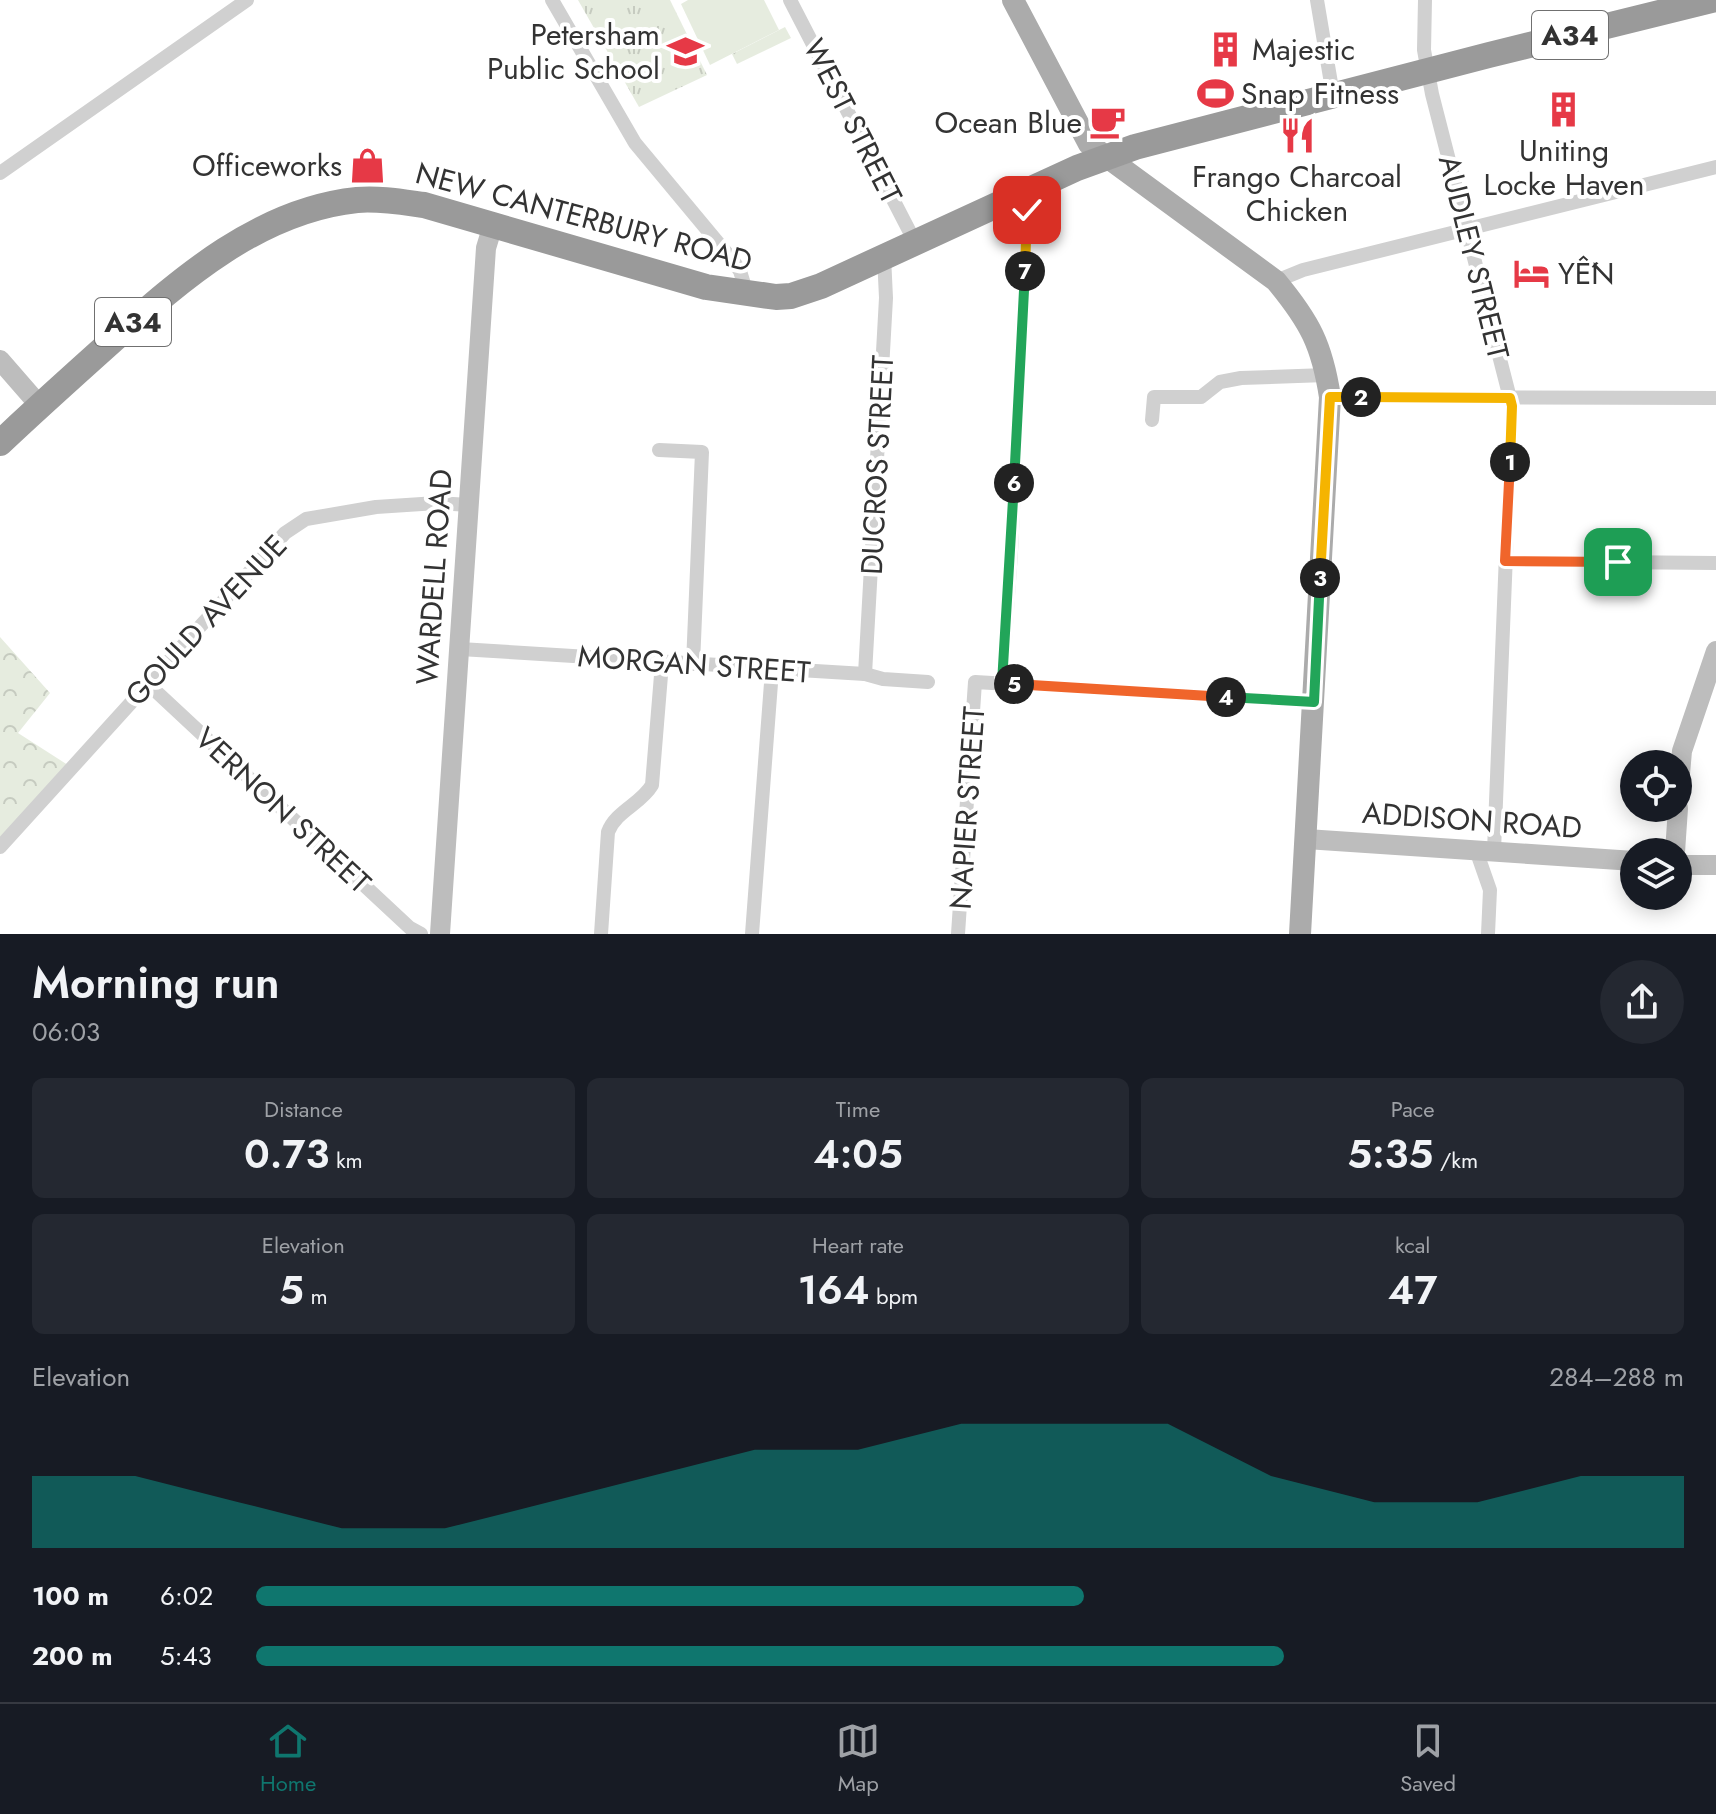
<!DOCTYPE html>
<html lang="en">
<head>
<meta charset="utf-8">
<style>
	body { margin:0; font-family:Jost,sans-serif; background:#242831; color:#f1f3f6; height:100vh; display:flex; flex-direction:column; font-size:30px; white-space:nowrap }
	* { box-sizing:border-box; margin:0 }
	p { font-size:26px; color:#9ea1a6 }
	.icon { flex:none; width:44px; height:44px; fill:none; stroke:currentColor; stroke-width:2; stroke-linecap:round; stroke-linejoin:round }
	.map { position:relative; height:934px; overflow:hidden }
	.panel { display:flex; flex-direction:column; background:#171b24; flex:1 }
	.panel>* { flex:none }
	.controls { position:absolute; left:1620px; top:750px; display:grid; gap:16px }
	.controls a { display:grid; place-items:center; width:72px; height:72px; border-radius:50%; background:#171b24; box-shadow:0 4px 20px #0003; font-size:40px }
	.pin { position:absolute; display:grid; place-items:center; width:68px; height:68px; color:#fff; margin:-34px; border-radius:16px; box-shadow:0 4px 12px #0006 }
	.km { position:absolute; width:40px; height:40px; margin:-20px; border-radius:50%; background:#222; color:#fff; font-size:22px; line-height:40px; text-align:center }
	.round { display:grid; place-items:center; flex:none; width:84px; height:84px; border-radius:42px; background:#242831 }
	.headline { display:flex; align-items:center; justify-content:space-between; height:136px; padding:0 32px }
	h1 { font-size:44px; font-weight:600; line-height:60px }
	.stats { display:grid; grid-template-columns:repeat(3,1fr); gap:12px; height:136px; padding:8px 32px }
	.stats div { display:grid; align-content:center; border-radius:12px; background:#242831; text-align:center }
	.stats b { font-size:40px; font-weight:600 }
	.stats small { font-size:22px; font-weight:400 }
	.stats p { font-size:22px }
	.chart { height:224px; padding:16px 32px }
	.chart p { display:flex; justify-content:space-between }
	.chart svg { width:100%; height:144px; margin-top:8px; fill:#0f766e; opacity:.7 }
	ul { padding:0 32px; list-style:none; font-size:26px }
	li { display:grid; grid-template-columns:128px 96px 1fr; align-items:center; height:60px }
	li i { height:20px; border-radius:10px; background:#0f766e }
	.tabs { display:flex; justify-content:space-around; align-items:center; height:112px; border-top:2px solid #363941; background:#171b24; font-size:22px; color:#9ea1a6 }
	.tabs a { display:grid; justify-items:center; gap:4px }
	.tabs .selected { color:#0f766e }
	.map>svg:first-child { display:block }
	.grass { fill:url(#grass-tufts) }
	.park { fill:url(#park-crowns) }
	.pitch { fill:#e6ecdf }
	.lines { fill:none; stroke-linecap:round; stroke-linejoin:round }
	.street { stroke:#d0d0d0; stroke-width:14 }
	.secondary { stroke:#bdbdbd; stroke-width:20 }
	.primary { stroke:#ababab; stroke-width:22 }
	.highway { stroke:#9a9a9a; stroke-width:26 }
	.split-1-casing { stroke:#fff; stroke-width:16 }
	.split-2-casing { stroke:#fff; stroke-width:16 }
	.split-3-casing { stroke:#fff; stroke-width:16 }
	.split-4-casing { stroke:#fff; stroke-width:16 }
	.split-5-casing { stroke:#fff; stroke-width:16 }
	.split-6-casing { stroke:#fff; stroke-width:16 }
	.split-7-casing { stroke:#fff; stroke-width:16 }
	.split-8-casing { stroke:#fff; stroke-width:16 }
	.split-1 { stroke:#f0652b; stroke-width:10 }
	.split-2 { stroke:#f5b400; stroke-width:10 }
	.split-3 { stroke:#f5b400; stroke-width:10 }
	.split-4 { stroke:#22a559; stroke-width:10 }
	.split-5 { stroke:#f0652b; stroke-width:10 }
	.split-6 { stroke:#22a559; stroke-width:10 }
	.split-7 { stroke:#22a559; stroke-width:10 }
	.split-8 { stroke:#f5b400; stroke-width:10 }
	.labels { text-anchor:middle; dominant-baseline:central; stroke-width:8; stroke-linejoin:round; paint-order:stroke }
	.shield { fill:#fff; stroke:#707070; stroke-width:2 }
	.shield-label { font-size:28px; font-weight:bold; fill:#333 }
	.poi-label { font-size:30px; fill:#333; stroke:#fff; text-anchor:end }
	.street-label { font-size:30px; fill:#333; stroke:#fff }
</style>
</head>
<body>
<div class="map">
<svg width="1716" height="934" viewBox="0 0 1716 934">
	<defs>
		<pattern id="grass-tufts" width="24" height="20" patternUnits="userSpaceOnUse" patternTransform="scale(2)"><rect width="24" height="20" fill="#e6ecdf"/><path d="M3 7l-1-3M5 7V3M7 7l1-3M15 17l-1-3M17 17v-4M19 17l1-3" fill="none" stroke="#c6cbc0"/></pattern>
		<pattern id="park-crowns" width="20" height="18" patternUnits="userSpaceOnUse" patternTransform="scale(2)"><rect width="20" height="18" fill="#e6ecdf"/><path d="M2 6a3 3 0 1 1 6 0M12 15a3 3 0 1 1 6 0" fill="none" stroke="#c6cbc0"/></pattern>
	</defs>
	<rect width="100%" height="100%" fill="#fff"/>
	<g class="grass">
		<path d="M578 0H670L707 75 639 107Z"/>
		<path d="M785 27 791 38 737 64 732 54Z"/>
	</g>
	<path class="park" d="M0 637 50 693 18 733 71 767 0 843Z"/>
	<path class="pitch" d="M688 0H764L779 30 710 65 681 4Z"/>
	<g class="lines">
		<g class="street">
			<path d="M552 0 635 143 734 262 740 271 747 294"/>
			<path d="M790 0 915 242"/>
			<path d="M1317 0 1333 95"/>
			<path d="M1425 0 1424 50 1432 94 1512 406 1494 851"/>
			<path d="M0 173 247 0"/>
			<path d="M1276 281 1303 270 1716 167"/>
			<path d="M1330 397 1716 398"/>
			<path d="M1152 420 1154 397H1201L1220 382 1241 378 1326 375"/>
			<path d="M659 450 702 452 693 664"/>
			<path d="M1505 561 1716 563"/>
			<path d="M460 649 865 674 883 679 928 682"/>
			<path d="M865 674 886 298 884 256"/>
			<path d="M147 683 410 928 421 934"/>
			<path d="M1002 683 1011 552 1027 215 1026 191"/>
			<path d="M0 847 285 533 306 519 376 507 437 503 469 505"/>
			<path d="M1476 850 1490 890 1488 934"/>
			<path d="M601 934 608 832C616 811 641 804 652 785L662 663"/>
			<path d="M752 934 772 670"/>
			<path d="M958 934 975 682 1314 702"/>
		</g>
		<g class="secondary">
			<path d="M0 360 40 406"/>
			<path d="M1678 797 1682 751 1716 651"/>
			<path d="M1306 839 1634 861"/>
			<path d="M1675 852 1678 808"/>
			<path d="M1686 865H1716"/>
			<path d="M440 934 486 248 493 225"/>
		</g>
		<path class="primary" d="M1013 0 1089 144 1276 281C1310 322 1322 345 1330 397L1300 934"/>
		<path class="highway" d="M0 443C37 408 75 374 113 340 182 278 260 210 357 200 379 198 402 202 424 205L706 287 776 297 791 296 821 286 1077 168 1135 147 1489 55 1712 0"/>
	</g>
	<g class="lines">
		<defs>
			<path id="split-1" d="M1510 462 1505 561 1618 562"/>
			<path id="split-2" d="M1361 397 1510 398 1512 406 1510 462"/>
			<path id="split-3" d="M1320 578 1330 397H1361"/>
			<path id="split-4" d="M1226 697 1314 702 1320 578"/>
			<path id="split-5" d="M1014 684 1226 697"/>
			<path id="split-6" d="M1014 684 1002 683 1014 483"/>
			<path id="split-7" d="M1014 483 1025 271"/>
			<path id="split-8" d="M1025 271 1027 210"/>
		</defs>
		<use href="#split-1" class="split-1-casing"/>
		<use href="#split-2" class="split-2-casing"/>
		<use href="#split-3" class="split-3-casing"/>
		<use href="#split-4" class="split-4-casing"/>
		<use href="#split-5" class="split-5-casing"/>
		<use href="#split-6" class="split-6-casing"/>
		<use href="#split-7" class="split-7-casing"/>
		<use href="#split-8" class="split-8-casing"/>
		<use href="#split-1" class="split-1"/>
		<use href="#split-2" class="split-2"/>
		<use href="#split-3" class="split-3"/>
		<use href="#split-4" class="split-4"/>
		<use href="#split-5" class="split-5"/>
		<use href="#split-6" class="split-6"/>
		<use href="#split-7" class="split-7"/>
		<use href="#split-8" class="split-8"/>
	</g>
	<defs>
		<symbol id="building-bare" viewBox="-9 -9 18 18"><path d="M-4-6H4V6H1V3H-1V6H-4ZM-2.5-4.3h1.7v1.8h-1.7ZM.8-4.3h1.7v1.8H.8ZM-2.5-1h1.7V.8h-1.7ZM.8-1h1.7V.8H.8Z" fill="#e63946" stroke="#fff" stroke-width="2.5" paint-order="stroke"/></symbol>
		<symbol id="school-bare" viewBox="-9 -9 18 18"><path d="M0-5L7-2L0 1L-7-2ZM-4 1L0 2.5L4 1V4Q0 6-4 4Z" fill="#e63946" stroke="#fff" stroke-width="2.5" paint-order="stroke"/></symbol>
		<symbol id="stadium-bare" viewBox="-9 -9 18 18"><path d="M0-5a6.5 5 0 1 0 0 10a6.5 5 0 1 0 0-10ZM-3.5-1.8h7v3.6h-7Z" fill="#e63946" stroke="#fff" stroke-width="2.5" paint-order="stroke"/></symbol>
		<symbol id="cafe-bare" viewBox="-9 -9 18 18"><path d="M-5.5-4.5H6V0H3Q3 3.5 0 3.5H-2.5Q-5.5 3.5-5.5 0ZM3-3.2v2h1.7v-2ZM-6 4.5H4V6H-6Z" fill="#e63946" stroke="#fff" stroke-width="2.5" paint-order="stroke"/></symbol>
		<symbol id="restaurant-bare" viewBox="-9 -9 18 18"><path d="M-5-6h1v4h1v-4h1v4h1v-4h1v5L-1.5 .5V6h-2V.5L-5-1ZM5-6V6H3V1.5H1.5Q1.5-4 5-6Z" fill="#e63946" stroke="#fff" stroke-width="2.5" paint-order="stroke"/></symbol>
		<symbol id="shop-bare" viewBox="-9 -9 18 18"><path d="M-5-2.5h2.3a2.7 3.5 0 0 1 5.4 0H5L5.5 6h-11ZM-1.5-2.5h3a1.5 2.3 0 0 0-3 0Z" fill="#e63946" stroke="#fff" stroke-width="2.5" paint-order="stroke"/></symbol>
		<symbol id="hotel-bare" viewBox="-9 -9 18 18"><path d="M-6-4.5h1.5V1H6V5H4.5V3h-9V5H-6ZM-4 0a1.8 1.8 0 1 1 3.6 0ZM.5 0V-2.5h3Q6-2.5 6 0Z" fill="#e63946" stroke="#fff" stroke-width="2.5" paint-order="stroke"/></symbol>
	</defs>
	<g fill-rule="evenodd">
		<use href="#building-bare" x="1200" y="24" width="51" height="51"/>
		<use href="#school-bare" x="660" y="26" width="51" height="51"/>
		<use href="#stadium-bare" x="1190" y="68" width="51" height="51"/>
		<use href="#building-bare" x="1538" y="84" width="51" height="51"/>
		<use href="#cafe-bare" x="1082" y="96" width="51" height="51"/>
		<use href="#restaurant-bare" x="1272" y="110" width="51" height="51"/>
		<use href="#shop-bare" x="342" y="140" width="51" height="51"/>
		<use href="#hotel-bare" x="1506" y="248" width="51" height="51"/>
	</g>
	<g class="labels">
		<g class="shield">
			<rect x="1532" y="11" width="76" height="48" rx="6"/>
			<rect x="95" y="298" width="76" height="48" rx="6"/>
		</g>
		<g class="shield-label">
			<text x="1570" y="35">A34</text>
			<text x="133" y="322">A34</text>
		</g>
		<g class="poi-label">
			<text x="660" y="34">Petersham<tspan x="660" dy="34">Public School</tspan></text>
			<text x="1252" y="49" text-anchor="start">Majestic</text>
			<text x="1241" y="93" text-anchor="start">Snap Fitness</text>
			<text x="1082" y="122">Ocean Blue</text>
			<text x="1564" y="150" text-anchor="middle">Uniting<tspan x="1564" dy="34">Locke Haven</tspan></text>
			<text x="342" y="165">Officeworks</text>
			<text x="1297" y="176" text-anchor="middle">Frango Charcoal<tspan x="1297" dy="34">Chicken</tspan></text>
			<text x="1558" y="273" text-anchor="start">YẾN</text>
		</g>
		<g class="street-label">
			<text transform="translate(853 121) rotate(63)">WEST STREET</text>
			<text transform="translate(584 217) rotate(15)">NEW CANTERBURY ROAD</text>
			<text transform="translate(1474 257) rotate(76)">AUDLEY STREET</text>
			<text transform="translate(877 465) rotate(-87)">DUCROS STREET</text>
			<text transform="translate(434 577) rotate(-86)">WARDELL ROAD</text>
			<text transform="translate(206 620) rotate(-47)">GOULD AVENUE</text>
			<text transform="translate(694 664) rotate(4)">MORGAN STREET</text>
			<text transform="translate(967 808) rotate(-86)">NAPIER STREET</text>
			<text transform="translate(283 810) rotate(43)">VERNON STREET</text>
			<text transform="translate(1472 820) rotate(4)">ADDISON ROAD</text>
		</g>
	</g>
</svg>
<div class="controls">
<a><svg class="icon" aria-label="locate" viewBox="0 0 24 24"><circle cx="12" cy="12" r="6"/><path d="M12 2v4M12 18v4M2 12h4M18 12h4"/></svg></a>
<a><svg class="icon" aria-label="layers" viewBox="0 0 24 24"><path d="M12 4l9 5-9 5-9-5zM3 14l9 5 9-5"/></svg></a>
</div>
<div class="pin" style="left:1618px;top:562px;background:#1e9e55"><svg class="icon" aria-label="arrive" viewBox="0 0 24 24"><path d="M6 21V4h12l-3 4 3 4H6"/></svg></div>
<div class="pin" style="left:1027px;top:210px;background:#d93025"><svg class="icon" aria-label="check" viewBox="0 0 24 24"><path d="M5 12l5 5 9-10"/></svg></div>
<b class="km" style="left:1510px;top:462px">1</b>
<b class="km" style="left:1361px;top:397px">2</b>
<b class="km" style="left:1320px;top:578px">3</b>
<b class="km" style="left:1226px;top:697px">4</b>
<b class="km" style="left:1014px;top:684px">5</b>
<b class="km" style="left:1014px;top:483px">6</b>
<b class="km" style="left:1025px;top:271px">7</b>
</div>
<section class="panel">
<div class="headline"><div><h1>Morning run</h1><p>06:03</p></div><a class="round"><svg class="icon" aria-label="share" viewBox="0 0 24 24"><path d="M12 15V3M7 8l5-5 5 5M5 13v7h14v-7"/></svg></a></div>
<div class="stats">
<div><p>Distance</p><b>0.73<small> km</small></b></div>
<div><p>Time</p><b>4:05</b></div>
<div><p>Pace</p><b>5:35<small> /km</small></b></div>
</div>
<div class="stats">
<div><p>Elevation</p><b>5<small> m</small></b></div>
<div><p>Heart rate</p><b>164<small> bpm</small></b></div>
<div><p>kcal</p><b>47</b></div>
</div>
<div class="chart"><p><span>Elevation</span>284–288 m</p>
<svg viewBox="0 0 160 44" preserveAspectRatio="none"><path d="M0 44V22L10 22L20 30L30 38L40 38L50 30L60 22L70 14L80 14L90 6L100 6L110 6L120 22L130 30L140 30L150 22L160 22V44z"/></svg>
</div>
<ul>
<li><b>100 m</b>6:02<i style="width:58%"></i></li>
<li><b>200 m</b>5:43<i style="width:72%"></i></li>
</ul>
</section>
<nav class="tabs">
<a class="selected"><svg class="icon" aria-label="home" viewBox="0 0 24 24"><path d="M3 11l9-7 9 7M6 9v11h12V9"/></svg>Home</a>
<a><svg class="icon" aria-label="map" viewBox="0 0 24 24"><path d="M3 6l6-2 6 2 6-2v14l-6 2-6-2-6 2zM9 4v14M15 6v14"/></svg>Map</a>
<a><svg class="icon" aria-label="saved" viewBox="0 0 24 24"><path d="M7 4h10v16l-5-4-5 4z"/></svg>Saved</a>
</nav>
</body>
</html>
